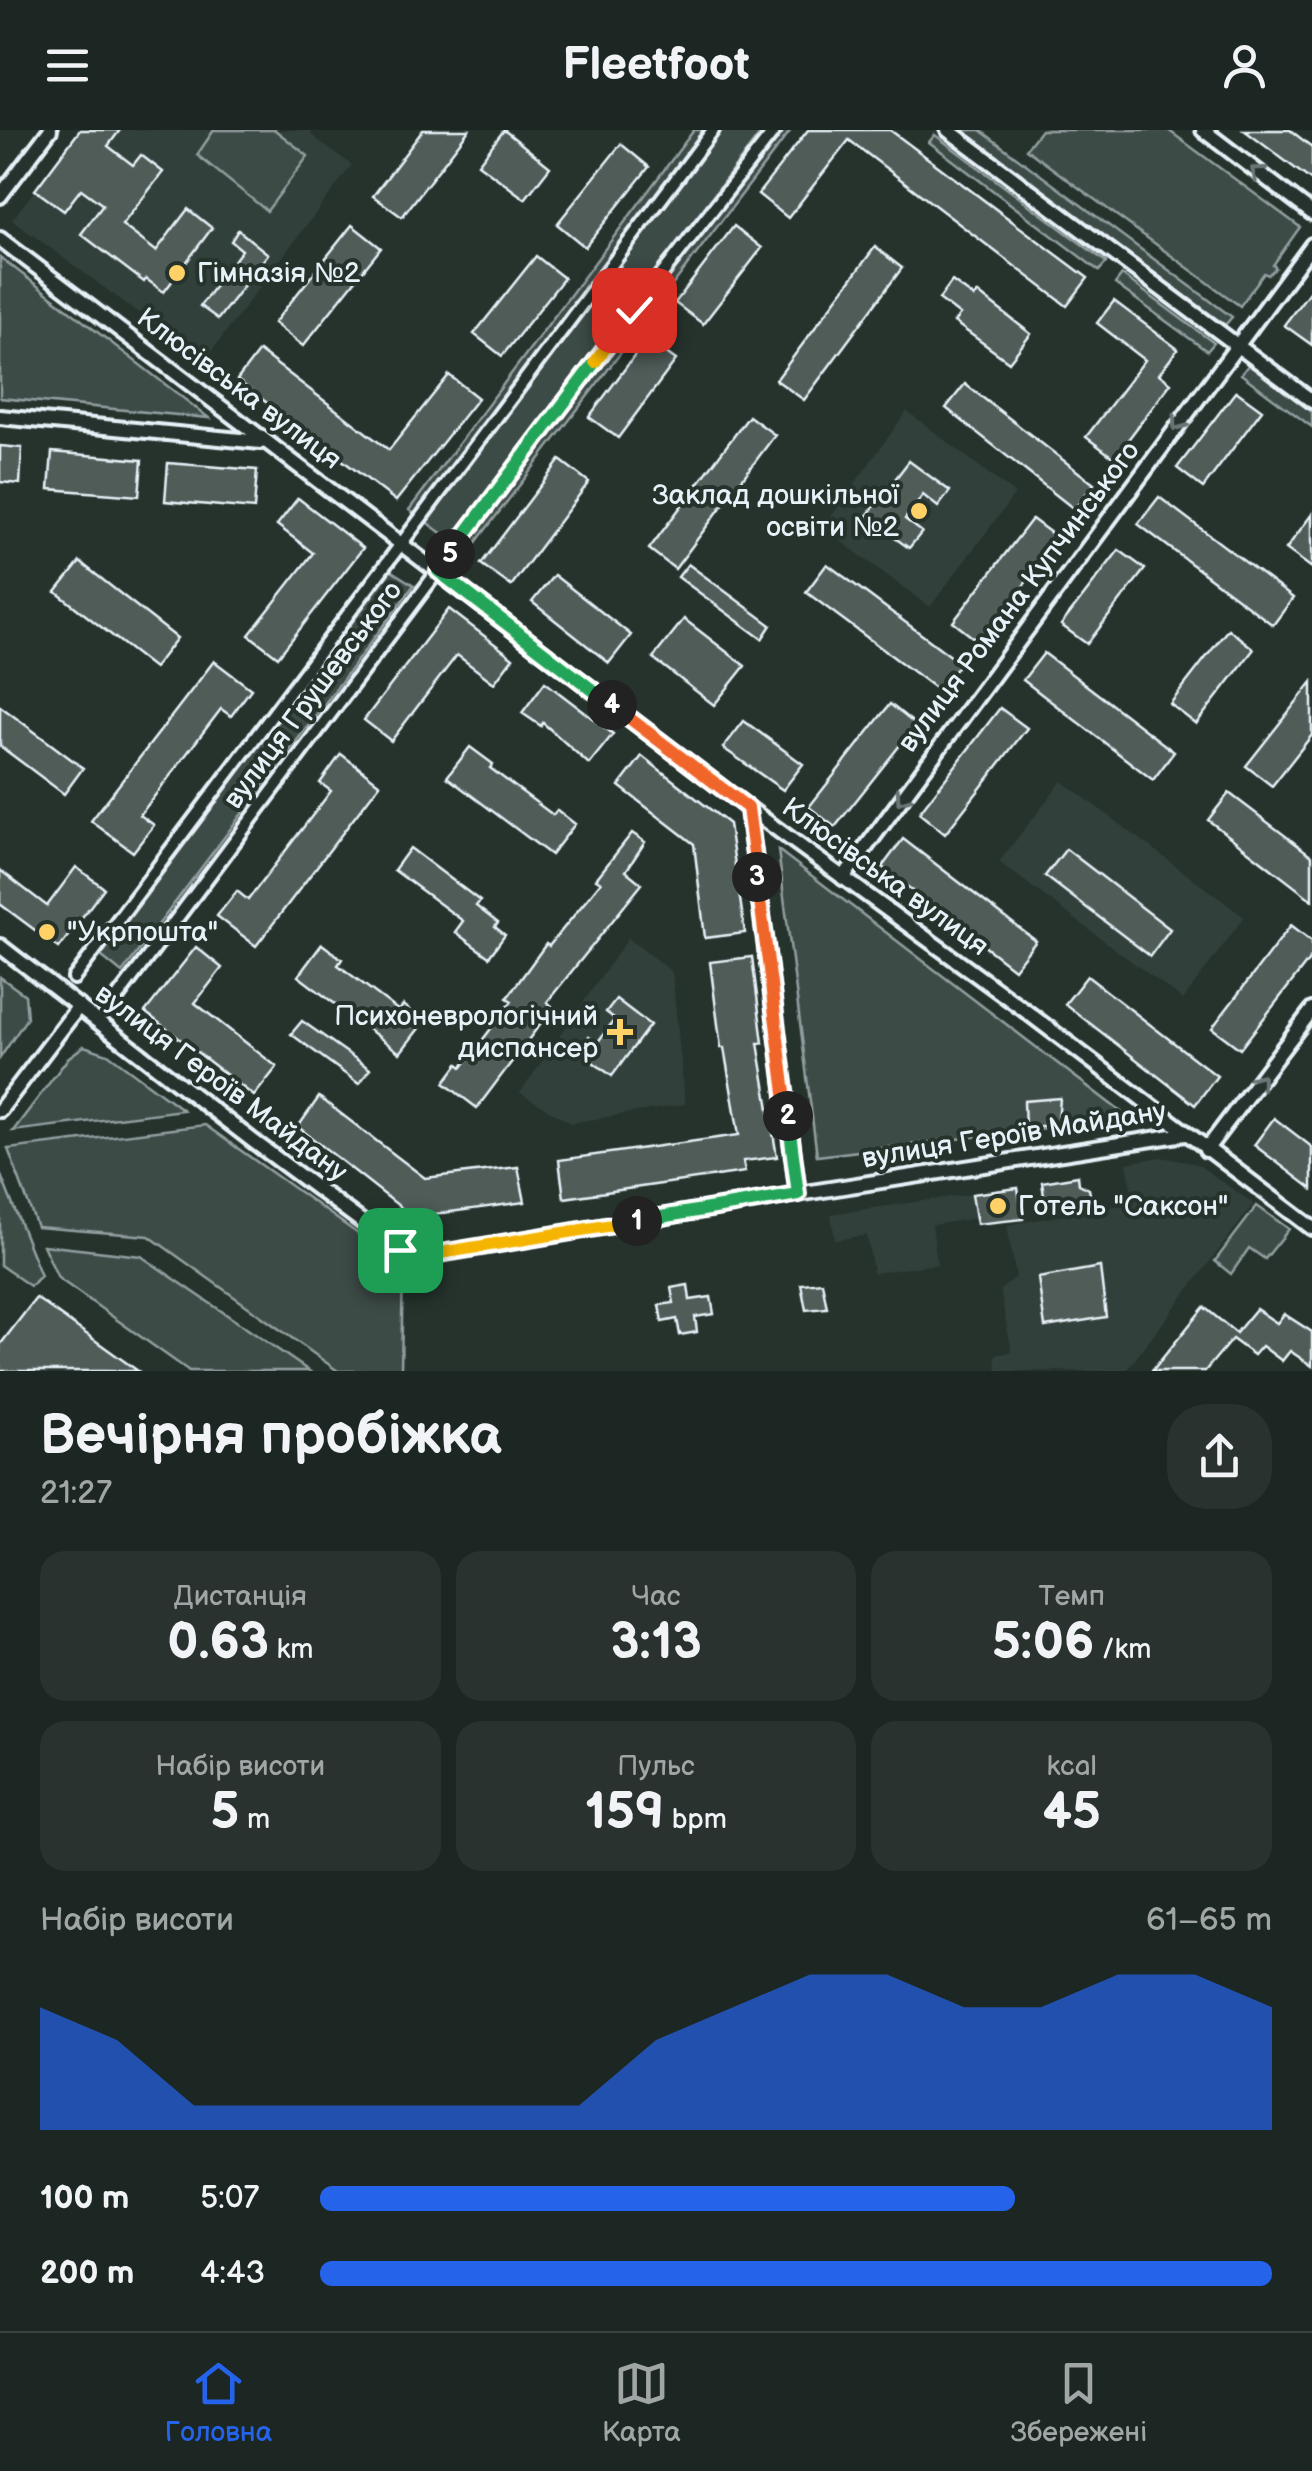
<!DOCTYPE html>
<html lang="uk">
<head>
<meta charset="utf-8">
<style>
	body { margin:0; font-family:"Balsamiq Sans",sans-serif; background:#29322f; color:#f1f3f6; height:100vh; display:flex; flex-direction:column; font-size:38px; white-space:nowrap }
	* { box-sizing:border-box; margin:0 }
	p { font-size:32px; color:#a0a5a5 }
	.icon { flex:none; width:55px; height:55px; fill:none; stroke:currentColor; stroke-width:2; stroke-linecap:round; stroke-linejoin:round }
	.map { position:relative; height:1241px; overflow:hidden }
	.side { display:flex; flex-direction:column; background:#1c2622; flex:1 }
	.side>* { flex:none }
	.pin { position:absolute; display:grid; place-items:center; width:85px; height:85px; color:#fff; margin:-42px; border-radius:20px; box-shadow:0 5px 15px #0006 }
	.km { position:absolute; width:50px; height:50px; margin:-25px; border-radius:50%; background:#222; color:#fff; font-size:28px; line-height:50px; text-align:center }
	.round { display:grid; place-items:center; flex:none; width:105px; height:105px; border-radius:40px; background:#29322f }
	.overview { display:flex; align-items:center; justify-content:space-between; height:170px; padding:0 40px }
	h1 { font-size:55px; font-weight:600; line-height:75px }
	.figures { display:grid; grid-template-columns:repeat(3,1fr); gap:15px; height:170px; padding:10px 40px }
	.figures div { display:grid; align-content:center; border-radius:25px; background:#29322f; text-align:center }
	.figures b { font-size:50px; font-weight:600 }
	.figures small { font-size:28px; font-weight:400 }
	.figures p { font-size:28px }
	.chart { height:280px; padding:20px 40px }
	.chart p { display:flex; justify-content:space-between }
	.chart svg { width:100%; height:180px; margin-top:10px; fill:#2563eb; opacity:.7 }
	ul { padding:0 40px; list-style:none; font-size:32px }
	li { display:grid; grid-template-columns:160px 120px 1fr; align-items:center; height:75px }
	li i { height:25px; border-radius:12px; background:#2563eb }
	header { display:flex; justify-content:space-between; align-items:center; height:130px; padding:0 40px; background:#1c2622; font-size:45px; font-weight:600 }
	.menu { display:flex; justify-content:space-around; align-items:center; height:140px; border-top:2px solid #3a4340; background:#1c2622; font-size:28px; color:#a0a5a5 }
	.menu a { display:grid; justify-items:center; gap:5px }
	.menu .active { color:#2563eb }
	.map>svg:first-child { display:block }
	.built { fill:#333f3a }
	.green { fill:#3e4b47; stroke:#939ea0; stroke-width:2.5 }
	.building { fill:#505c59; stroke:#e8f1f8; stroke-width:2.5 }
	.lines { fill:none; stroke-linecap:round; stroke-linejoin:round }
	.pedestrian-casing { stroke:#e8f1f8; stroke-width:18 }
	.minor-casing { stroke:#e8f1f8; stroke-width:20 }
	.pedestrian { stroke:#26332d; stroke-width:10 }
	.minor { stroke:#26332d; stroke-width:12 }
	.oneway { stroke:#6a7674 }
	.split-1-casing { stroke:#fff; stroke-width:20 }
	.split-2-casing { stroke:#fff; stroke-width:20 }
	.split-3-casing { stroke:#fff; stroke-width:20 }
	.split-4-casing { stroke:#fff; stroke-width:20 }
	.split-5-casing { stroke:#fff; stroke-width:20 }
	.split-6-casing { stroke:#fff; stroke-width:20 }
	.split-7-casing { stroke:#fff; stroke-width:20 }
	.split-1 { stroke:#f5b400; stroke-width:12 }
	.split-2 { stroke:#22a559; stroke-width:12 }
	.split-3 { stroke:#f0652b; stroke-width:12 }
	.split-4 { stroke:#f0652b; stroke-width:12 }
	.split-5 { stroke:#22a559; stroke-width:12 }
	.split-6 { stroke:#22a559; stroke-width:12 }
	.split-7 { stroke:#f5b400; stroke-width:12 }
	.poi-dot { fill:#ffd166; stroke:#26332d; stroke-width:4 }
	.labels { text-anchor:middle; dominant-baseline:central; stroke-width:8; stroke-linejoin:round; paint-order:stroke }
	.poi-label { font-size:28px; fill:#e8f1f8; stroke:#26332d; text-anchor:start }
	.street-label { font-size:28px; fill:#e8f1f8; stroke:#26332d }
</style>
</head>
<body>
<header><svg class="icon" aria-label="menu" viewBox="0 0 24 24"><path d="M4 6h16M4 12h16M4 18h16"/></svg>Fleetfoot<svg class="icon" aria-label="person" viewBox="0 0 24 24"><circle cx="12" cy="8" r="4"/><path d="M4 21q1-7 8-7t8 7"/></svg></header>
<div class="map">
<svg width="1312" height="1241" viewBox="0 0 1312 1241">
	<rect width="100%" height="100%" fill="#26332d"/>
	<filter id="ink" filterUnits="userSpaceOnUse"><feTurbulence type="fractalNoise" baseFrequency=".01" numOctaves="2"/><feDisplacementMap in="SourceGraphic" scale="20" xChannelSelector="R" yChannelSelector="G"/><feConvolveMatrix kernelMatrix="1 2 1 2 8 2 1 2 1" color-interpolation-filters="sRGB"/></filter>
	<g filter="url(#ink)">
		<g class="built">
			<path d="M80 0H313L311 5 352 35 204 231 12 90Z"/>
			<path d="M907 281 1015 364 930 477 823 398Z"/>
			<path d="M1062 651 1244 787 1183 870 999 732Z"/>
			<path d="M628 808 672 842 685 974 571 993 520 963Z"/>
			<path d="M1161 1027 1197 1034 1254 1074 1126 1241H997L995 1225 1012 1222 1000 1160 1016 1147 1007 1095 1134 1073 1127 1033Z"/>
			<path d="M972 1064 976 1088 932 1095 937 1134 873 1143 867 1105 835 1110 831 1084Z"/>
		</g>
		<g class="green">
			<path d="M214 0H275L308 26 267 81 197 25Z"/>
			<path d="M694 0H708L416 385 409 380Z"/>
			<path d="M722 0H763L451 410 425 391Z"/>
			<path d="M780 0H791L467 424 460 417Z"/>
			<path d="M961 0H980L1232 187 1225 195Z"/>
			<path d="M1041 0H1168L1300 97 1273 135 1276 138 1268 145 1264 143 1240 176 1026 19Z"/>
			<path d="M935 5 1106 132V133L1099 141 929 12Z"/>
			<path d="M0 127 209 288 0 268Z"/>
			<path d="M1122 145 1214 213 1207 221 1115 154Z"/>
			<path d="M1249 234 1312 282V297L1241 244Z"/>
			<path d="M390 440 414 455 122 843 101 826Z"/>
			<path d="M778 720 1129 988 817 1026Z"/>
			<path d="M0 847 25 865 27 888 0 928Z"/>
			<path d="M84 916 108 924 183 980 13 1001 69 927Z"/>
			<path d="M205 995 403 1136 401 1241H338L149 1106 37 1097 8 1019Z"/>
			<path d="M0 1043 41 1146 30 1156 0 1135Z"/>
			<path d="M1257 1076 1289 1099 1265 1129 1249 1118 1231 1144 1215 1131Z"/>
			<path d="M43 1115 141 1126 309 1241H189L58 1148Z"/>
		</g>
		<g class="building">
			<path d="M80 0H120L108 16 133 35 141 25 163 42 122 95 156 121 188 79 212 98 164 162 146 149 144 152 81 104 103 75 81 59 64 81 35 60Z"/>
			<path d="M423 0H469L402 87 373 66Z"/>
			<path d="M504 0 550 37 525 69 478 34Z"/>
			<path d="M808 0H890L1088 148 1067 176 849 10 788 88 758 64Z"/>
			<path d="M1244 0H1290L1312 17V51Z"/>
			<path d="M621 14 649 37 585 117 557 94Z"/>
			<path d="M352 95 381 118 303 216 274 193Z"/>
			<path d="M734 96 762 118 703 194 675 173Z"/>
			<path d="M238 100 268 124 218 189 200 176 242 120 231 111Z"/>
			<path d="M875 117 902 138 804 270 776 250Z"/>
			<path d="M536 126 564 148 502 226 474 204Z"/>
			<path d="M952 151 974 167 978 163 1031 204 1009 232 954 192 960 185 939 169Z"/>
			<path d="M1312 158V215L1284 195Z"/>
			<path d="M1114 171 1178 219 1159 244 1171 253 1114 328 1086 307 1145 230 1097 193Z"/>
			<path d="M647 209 676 230 618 308 589 287Z"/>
			<path d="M259 221 389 320 449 245 478 268 396 371 237 250Z"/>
			<path d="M965 254 1094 354 1074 379 946 278Z"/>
			<path d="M1236 261 1262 280 1203 358 1177 338Z"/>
			<path d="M749 286 775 305 675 439 649 419Z"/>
			<path d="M0 316 22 318 20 354 0 352Z"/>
			<path d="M52 322 142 330 139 366 49 359Z"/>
			<path d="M560 330 589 352 511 456 481 434Z"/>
			<path d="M909 331 950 361 938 377 923 365 905 389 922 402 909 418 866 387Z"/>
			<path d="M168 333 257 340 254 379 165 371Z"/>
			<path d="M1159 367 1293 468 1273 495 1138 394Z"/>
			<path d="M298 368 363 418 278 527 249 505 313 423 277 395Z"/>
			<path d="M1312 384V438L1286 419Z"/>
			<path d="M1032 389 1059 409 980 513 953 492Z"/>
			<path d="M1119 420 1145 439 1087 514 1061 495Z"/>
			<path d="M80 432 177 508 154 538 56 462Z"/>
			<path d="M688 434 771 495 762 509 678 447Z"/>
			<path d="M827 434 960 533 939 561 806 462Z"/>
			<path d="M554 445 631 505 609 533 532 472Z"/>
			<path d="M449 479 513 528 494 553 457 525 391 611 364 590Z"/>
			<path d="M684 489 745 536 714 575 653 528Z"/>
			<path d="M1228 499 1254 519 1196 594 1170 574Z"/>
			<path d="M1044 523 1174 622 1153 650 1023 550Z"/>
			<path d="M214 531 251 559 231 586 221 579 140 685 154 695 133 722 91 691Z"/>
			<path d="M545 552 613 604 589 634 543 593 541 596 522 583Z"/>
			<path d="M1312 552V605L1272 656 1246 636Z"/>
			<path d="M890 574 916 595 835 697 809 677Z"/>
			<path d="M0 576 83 638 64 664 0 616Z"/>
			<path d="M1000 578 1027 598 945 704 919 683Z"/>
			<path d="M744 591 803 634 783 660 723 618Z"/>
			<path d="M470 617 493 634 490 638 553 685 557 680 575 694 551 725 447 647Z"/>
			<path d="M341 624 380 654 256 816 217 786 237 761 248 770 331 661 320 653Z"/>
			<path d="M642 626 729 694 745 803 705 808 694 714 619 656Z"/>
			<path d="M1229 663 1312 726V770L1208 690Z"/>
			<path d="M632 703 645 712 626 741 642 754 547 872 553 877 477 978 444 953 458 934 462 937 512 871 507 868 546 814 549 816 601 752 596 749Z"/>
			<path d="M903 709 1036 811 1014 839 882 737Z"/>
			<path d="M410 718 480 771 476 776 498 793 495 797 505 805 489 827 455 802 463 791 394 740Z"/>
			<path d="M1066 719 1170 799 1150 826 1045 746Z"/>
			<path d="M76 737 104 758 59 818 0 774V740L47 776Z"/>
			<path d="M1291 795 1312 811V826L1240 919 1212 898Z"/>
			<path d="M322 814 342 829 338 835 399 881 403 875 424 892 400 923 298 846Z"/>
			<path d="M196 817 222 838 195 873 277 937 254 966 145 882Z"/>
			<path d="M752 827 763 913H758L777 1027 743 1031 745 1042 564 1068 559 1030 739 1005 724 918H721L710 832Z"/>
			<path d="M1087 846 1217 946 1195 975 1065 874Z"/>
			<path d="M616 869 650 895 612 946 578 921 589 907 597 913 615 889 606 882Z"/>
			<path d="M302 891 370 939 359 954 291 904Z"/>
			<path d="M319 967 425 1048 518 1037 525 1072 413 1087 298 997Z"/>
			<path d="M1060 968 1058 994 1025 998 1024 971Z"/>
			<path d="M1274 988 1312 1017V1059L1254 1015Z"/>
			<path d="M1078 1046 1079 1054 1089 1059 1092 1074 1046 1080 1042 1052Z"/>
			<path d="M1018 1058 1023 1089 977 1094 972 1064Z"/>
			<path d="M1100 1137 1106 1187 1045 1197 1038 1148Z"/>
			<path d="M822 1152 827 1178 806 1180 801 1154Z"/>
			<path d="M688 1155 690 1170 711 1167 714 1184 695 1187 697 1202 680 1205 677 1189 662 1192 659 1175 674 1173 671 1158Z"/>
			<path d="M36 1168 138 1241H0V1215Z"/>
			<path d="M1204 1177 1236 1203 1256 1179 1277 1193 1284 1184 1312 1202V1236L1290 1221 1282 1231 1262 1216 1254 1225 1232 1209 1205 1241H1152Z"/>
		</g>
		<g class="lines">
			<defs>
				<g id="pedestrian">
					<path d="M74 848 713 0"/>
					<path d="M111 876 634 180 775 0"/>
				</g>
				<g id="minor">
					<path d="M948 0 1312 271"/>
					<path d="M1203 0 1312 83"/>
					<path d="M0 66 50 0"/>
					<path d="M0 109 748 678 1023 879 1312 1098"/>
					<path d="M0 287 261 312"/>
					<path d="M748 678 798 1064"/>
					<path d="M843 748 1312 115"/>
					<path d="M0 816 253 1011 400 1120 422 1127 798 1064 1185 1004"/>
					<path d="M0 980 79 876"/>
					<path d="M1206 1020 1312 880"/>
				</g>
			</defs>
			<use href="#pedestrian" class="pedestrian-casing"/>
			<use href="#minor" class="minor-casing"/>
			<use href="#pedestrian" class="pedestrian"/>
			<use href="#minor" class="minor"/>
		</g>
		<defs><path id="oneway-chevron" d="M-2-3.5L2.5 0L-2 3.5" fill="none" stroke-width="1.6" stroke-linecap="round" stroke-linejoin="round" transform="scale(2.5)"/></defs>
		<g class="oneway">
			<use href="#oneway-chevron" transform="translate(1257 42) rotate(-143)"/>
			<use href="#oneway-chevron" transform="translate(1178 294) rotate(127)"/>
			<use href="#oneway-chevron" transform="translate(902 668) rotate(126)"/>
			<use href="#oneway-chevron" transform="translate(1259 950) rotate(-53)"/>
		</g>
	</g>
	<g class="lines" filter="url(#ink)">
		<defs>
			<path id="split-1" d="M400 1120 422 1126 637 1091"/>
			<path id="split-2" d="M637 1091 798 1064 788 986"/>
			<path id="split-3" d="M757 747 788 986"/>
			<path id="split-4" d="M612 575 748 678 757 747"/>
			<path id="split-5" d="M450 424 438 441 612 575"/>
			<path id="split-6" d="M450 424 595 232"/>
			<path id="split-7" d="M595 232 634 180"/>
		</defs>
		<use href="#split-1" class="split-1-casing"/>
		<use href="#split-2" class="split-2-casing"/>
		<use href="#split-3" class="split-3-casing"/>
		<use href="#split-4" class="split-4-casing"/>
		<use href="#split-5" class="split-5-casing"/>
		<use href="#split-6" class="split-6-casing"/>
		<use href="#split-7" class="split-7-casing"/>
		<use href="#split-1" class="split-1"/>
		<use href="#split-2" class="split-2"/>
		<use href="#split-3" class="split-3"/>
		<use href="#split-4" class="split-4"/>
		<use href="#split-5" class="split-5"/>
		<use href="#split-6" class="split-6"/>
		<use href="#split-7" class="split-7"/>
	</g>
	<g class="poi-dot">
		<circle cx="177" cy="143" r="10"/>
		<circle cx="919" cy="381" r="10"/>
		<circle cx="47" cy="802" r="10"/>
		<path d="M615 887h10v10h10v10h-10v10h-10v-10h-10v-10h10z"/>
		<circle cx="998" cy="1076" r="10"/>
	</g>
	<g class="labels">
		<g class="poi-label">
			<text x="197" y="143">Гімназія №2</text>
			<text x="899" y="365" text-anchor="end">Заклад дошкільної<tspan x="899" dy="32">освіти №2</tspan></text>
			<text x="67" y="802">"Укрпошта"</text>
			<text x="598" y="886" text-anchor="end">Психоневрологічний<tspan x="598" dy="32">диспансер</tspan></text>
			<text x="1018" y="1076">Готель "Саксон"</text>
		</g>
		<g class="street-label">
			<text transform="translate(239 259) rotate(37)">Клюсівська вулиця</text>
			<text transform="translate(1019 467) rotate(-53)">вулиця Романа Купчинського</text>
			<text transform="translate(313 565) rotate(-53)">вулиця Грушевського</text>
			<text transform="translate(885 747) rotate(36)">Клюсівська вулиця</text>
			<text transform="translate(221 953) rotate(37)">вулиця Героїв Майдану</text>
			<text transform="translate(1014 1005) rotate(-9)">вулиця Героїв Майдану</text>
		</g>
	</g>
</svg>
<div class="pin" style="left:400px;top:1120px;background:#1e9e55"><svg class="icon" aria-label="arrive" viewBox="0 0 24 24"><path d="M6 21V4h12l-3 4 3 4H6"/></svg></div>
<div class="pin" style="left:634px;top:180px;background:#d93025"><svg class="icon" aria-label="check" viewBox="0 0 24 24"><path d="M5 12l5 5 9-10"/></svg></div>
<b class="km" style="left:637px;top:1091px">1</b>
<b class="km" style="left:788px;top:986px">2</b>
<b class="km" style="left:757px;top:747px">3</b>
<b class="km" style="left:612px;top:575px">4</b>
<b class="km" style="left:450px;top:424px">5</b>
</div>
<section class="side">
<div class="overview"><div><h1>Вечірня пробіжка</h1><p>21:27</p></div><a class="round"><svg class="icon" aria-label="share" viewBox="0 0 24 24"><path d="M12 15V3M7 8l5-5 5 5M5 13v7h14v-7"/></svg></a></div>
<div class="figures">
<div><p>Дистанція</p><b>0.63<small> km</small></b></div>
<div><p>Час</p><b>3:13</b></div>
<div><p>Темп</p><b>5:06<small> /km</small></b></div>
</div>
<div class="figures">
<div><p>Набір висоти</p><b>5<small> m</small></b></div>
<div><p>Пульс</p><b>159<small> bpm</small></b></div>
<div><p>kcal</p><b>45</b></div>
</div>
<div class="chart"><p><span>Набір висоти</span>61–65 m</p>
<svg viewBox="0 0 160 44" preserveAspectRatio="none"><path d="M0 44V14L10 22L20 38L30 38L40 38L50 38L60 38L70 38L80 22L90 14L100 6L110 6L120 14L130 14L140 6L150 6L160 14V44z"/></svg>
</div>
<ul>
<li><b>100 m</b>5:07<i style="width:73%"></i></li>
<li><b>200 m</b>4:43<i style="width:100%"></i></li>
</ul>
</section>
<nav class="menu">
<a class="active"><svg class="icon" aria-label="home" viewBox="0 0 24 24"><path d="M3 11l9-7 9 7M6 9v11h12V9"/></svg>Головна</a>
<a><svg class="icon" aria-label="map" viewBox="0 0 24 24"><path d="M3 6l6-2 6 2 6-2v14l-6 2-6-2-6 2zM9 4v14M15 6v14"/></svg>Карта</a>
<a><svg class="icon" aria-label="saved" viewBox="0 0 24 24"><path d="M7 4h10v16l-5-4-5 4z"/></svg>Збережені</a>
</nav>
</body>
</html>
